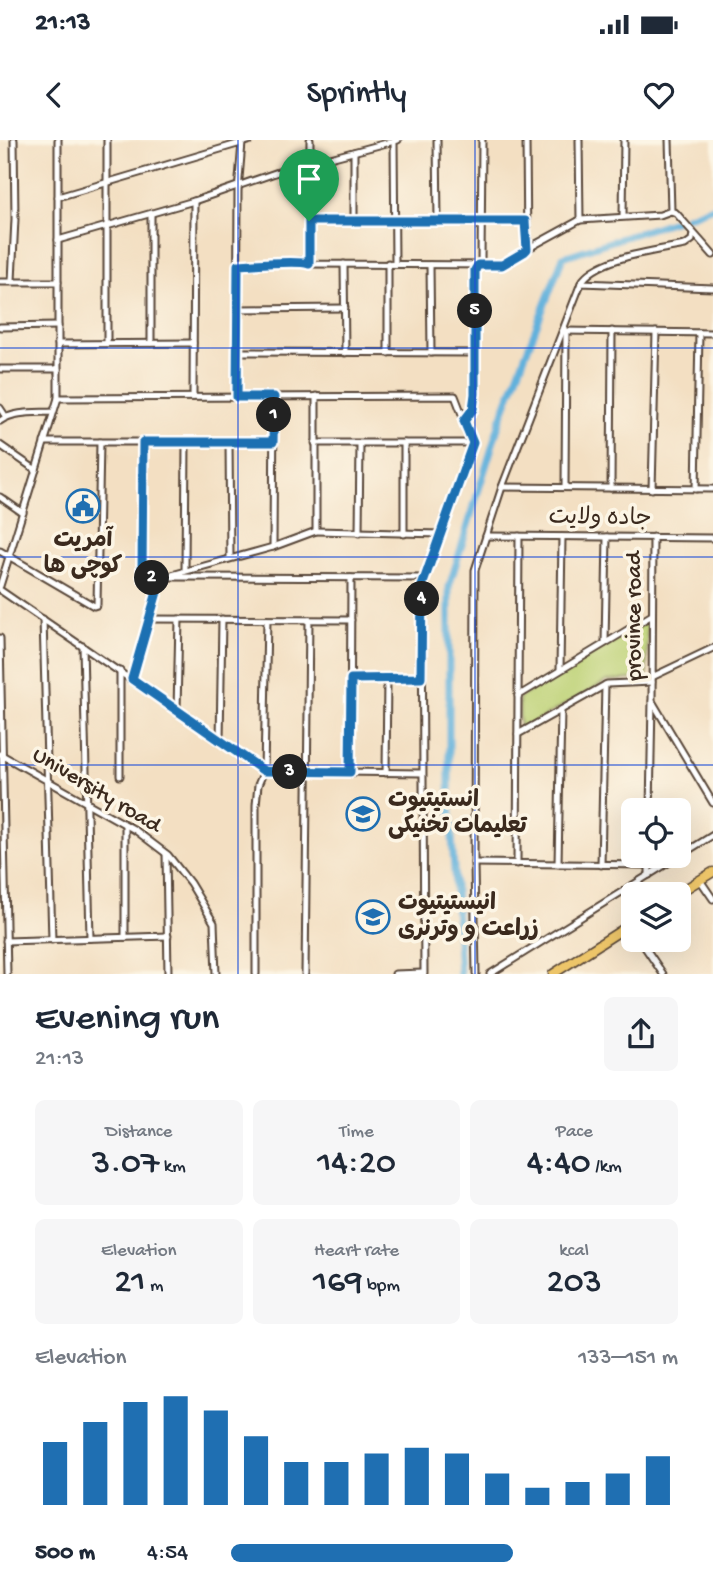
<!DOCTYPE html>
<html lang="en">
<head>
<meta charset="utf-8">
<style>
	body { margin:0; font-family:"Gochi Hand","Playpen Sans Arabic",sans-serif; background:#f6f6f7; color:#1f2937; height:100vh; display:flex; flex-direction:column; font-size:26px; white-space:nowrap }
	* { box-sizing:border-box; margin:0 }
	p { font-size:23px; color:#747a83 }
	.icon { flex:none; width:38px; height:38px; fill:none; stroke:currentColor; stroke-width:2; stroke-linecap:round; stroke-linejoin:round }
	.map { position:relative; height:834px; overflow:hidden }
	.side { display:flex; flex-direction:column; background:#fff; flex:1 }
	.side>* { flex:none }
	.fabs { position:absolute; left:621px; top:658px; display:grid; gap:14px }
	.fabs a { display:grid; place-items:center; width:70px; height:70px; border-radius:10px; background:#fff; box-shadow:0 7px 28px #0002; font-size:35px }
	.pin { position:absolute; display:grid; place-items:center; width:60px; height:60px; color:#fff; margin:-72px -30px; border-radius:50% 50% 50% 0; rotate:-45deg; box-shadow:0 0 7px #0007 }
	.pin .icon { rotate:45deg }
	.km { position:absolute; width:35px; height:35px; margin:-18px; border-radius:50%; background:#222; color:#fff; font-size:19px; line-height:35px; text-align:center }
	.round { display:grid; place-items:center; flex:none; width:74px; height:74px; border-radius:10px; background:#f6f6f7 }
	.headline { display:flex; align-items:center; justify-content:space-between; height:119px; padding:0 35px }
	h1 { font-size:38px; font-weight:600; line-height:52px }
	.stats { display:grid; grid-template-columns:repeat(3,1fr); gap:10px; height:119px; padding:7px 35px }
	.stats div { display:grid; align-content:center; border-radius:10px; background:#f6f6f7; text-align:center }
	.stats b { font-size:35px; font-weight:600 }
	.stats small { font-size:19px; font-weight:400 }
	.stats p { font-size:19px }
	.chart { height:196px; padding:14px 35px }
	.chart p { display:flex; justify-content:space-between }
	.chart svg { width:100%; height:126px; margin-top:7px; stroke:#1f6fb2; stroke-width:6 }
	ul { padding:0 35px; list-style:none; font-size:23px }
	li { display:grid; grid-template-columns:112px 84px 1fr; align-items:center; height:52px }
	li i { height:18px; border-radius:9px; background:#1f6fb2 }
	.status { display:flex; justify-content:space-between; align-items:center; height:49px; padding:0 35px; background:#fff; direction:ltr }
	.status svg { height:19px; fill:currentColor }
	header { display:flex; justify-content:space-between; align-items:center; height:91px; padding:0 35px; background:#fff; font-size:32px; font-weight:600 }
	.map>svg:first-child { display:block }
	.green { fill:#bdd276; stroke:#7c7e4a; stroke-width:2 }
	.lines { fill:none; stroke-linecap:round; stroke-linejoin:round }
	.river { stroke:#62b1dc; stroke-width:7 }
	.minor-casing { stroke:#574537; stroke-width:9 }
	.highway-casing { stroke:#574537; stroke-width:11 }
	.minor { stroke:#fff; stroke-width:5 }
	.highway { stroke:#edc569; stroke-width:8 }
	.route-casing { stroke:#fff; stroke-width:14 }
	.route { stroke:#1f6fb2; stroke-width:9 }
	.grid { fill:none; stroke:#1d4ed8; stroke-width:2; stroke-opacity:0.55 }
	.labels { text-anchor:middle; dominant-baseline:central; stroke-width:7; stroke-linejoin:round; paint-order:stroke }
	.street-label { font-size:23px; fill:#3b2a1e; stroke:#fcf5e5 }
	.poi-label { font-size:23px; font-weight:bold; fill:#3b2a1e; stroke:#fcf5e5; text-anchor:start }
</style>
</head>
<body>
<div class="status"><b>21:13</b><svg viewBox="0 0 49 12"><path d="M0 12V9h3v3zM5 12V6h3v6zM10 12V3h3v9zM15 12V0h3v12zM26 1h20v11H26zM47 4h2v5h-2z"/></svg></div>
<header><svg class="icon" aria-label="back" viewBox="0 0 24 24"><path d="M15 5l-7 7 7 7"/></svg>Sprintly<svg class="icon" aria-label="heart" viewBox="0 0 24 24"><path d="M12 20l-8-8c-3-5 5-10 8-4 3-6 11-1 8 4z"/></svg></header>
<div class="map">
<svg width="713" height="834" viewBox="0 0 713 834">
	<rect width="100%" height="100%" fill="#fcf5e5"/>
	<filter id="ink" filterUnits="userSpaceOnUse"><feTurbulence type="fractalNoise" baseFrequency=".0143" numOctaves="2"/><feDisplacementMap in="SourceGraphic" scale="14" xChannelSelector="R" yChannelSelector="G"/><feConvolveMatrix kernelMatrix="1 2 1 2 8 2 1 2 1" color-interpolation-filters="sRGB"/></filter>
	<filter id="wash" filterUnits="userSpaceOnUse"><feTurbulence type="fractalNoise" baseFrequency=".00686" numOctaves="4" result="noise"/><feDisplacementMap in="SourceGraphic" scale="28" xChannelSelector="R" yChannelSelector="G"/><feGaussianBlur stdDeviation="1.57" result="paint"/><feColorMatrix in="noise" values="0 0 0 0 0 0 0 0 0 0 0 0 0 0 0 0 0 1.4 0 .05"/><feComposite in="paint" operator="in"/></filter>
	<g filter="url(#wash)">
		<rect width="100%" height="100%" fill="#f3dfc2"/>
		<path class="green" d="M647 482V538L607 541 520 590 519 558Z"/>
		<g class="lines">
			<g class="river">
				<path d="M686 77 713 67"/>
				<path d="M460 834 449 643V447L500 281 563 117 677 80"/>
			</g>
		</g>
	</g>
	<g filter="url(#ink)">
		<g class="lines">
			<defs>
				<g id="minor">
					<path d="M437 0 438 81"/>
					<path d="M579 0 580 80"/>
					<path d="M669 0 671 71 676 73 713 115"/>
					<path d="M394 1 395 123"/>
					<path d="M58 57 251 0"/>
					<path d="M151 74V203"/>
					<path d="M623 76 624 0"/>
					<path d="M309 81H525"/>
					<path d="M354 81V12"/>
					<path d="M58 100 194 61 281 31 398 0"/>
					<path d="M527 109 580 80 660 75 671 71"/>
					<path d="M388 123V213"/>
					<path d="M309 124 310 0"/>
					<path d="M344 124 345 213"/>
					<path d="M238 125 302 121 309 124 502 125 527 109 526 0"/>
					<path d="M430 125 431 213"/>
					<path d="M12 141 15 79 14 0"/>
					<path d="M0 142H58"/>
					<path d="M581 143C596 117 656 111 685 105L692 100 693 93"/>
					<path d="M238 169 345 168"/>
					<path d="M0 187 58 186"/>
					<path d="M564 191 713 193"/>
					<path d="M107 203V0"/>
					<path d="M58 204 193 203"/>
					<path d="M238 212 474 213"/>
					<path d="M0 229H58"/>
					<path d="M193 257 194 61"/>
					<path d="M237 257 238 51 242 3"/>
					<path d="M58 258 455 256 473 303 422 446 424 834"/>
					<path d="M0 268 6 277"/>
					<path d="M0 281C14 271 36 273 53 272"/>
					<path d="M464 281 473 269 475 254V130L481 121 482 0"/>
					<path d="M44 302H273"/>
					<path d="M143 302 142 434 143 438H161"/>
					<path d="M229 302 230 418"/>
					<path d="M315 303H473"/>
					<path d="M404 303V394"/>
					<path d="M0 305 36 330"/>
					<path d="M502 347 713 349"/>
					<path d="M565 347 566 191"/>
					<path d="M611 348 612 191"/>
					<path d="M652 349 656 192"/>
					<path d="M696 349 699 193"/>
					<path d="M0 357 23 373"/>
					<path d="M316 391 441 394"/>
					<path d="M359 393 360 304"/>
					<path d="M486 396 713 398"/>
					<path d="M653 397 652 561 713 663"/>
					<path d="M273 407 274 257"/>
					<path d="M0 411 94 466 97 465 100 302"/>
					<path d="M185 431 186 302"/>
					<path d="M170 437 425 438"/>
					<path d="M0 446 58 258V0"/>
					<path d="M0 450 264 631 422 633"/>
					<path d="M43 479 52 800"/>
					<path d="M148 479 351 480"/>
					<path d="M0 498 7 834"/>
					<path d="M605 503 607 397"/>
					<path d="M83 506 90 798"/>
					<path d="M560 530 562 397"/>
					<path d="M652 537 713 508"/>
					<path d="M132 539 161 438 273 407 316 391V256"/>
					<path d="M350 539 421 538"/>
					<path d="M518 556 652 475"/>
					<path d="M177 571 179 479"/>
					<path d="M518 594 607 544 652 542"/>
					<path d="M220 600 222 479"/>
					<path d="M0 614 135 690 168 715 190 743 214 783 216 834"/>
					<path d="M350 632 351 438"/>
					<path d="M386 633 387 538"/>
					<path d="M120 636V531"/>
					<path d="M650 670 652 561"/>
					<path d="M125 685V797"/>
					<path d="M166 714 168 834"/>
					<path d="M474 723 649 725"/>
					<path d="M517 724 519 396"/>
					<path d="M558 724 561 570"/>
					<path d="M601 725 605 545"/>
					<path d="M649 735V716"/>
					<path d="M700 740 713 759"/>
					<path d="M640 800 663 834"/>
					<path d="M6 801 168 796"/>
					<path d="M256 834V665L258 645 264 631 267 480"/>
					<path d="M305 834 309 480"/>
					<path d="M395 834 423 833"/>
					<path d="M476 834 474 723 475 430 502 347 581 143 713 148"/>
					<path d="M490 834 713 695"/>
				</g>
				<g id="highway">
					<path d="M677 754 713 732"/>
					<path d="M553 834 634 782"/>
				</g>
			</defs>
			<use href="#minor" class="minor-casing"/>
			<use href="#highway" class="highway-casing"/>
			<use href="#minor" class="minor"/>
			<use href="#highway" class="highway"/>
		</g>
	</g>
	<g class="lines" filter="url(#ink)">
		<defs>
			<path id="route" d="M309 81H525L527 109 524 112 502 125H478L475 130V254L473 269 464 281 473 303 422 446 421 538 351 539 350 632 264 631 132 539 161 438H143L142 435 143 302H273L274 257H237L238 125C252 124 299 120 309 124Z"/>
		</defs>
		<use href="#route" class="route-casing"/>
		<use href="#route" class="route"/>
	</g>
	<path class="grid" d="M238 0V834M475 0V834M0 208H713M0 417H713M0 625H713"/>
	<defs>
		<symbol id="civic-ring" viewBox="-11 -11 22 22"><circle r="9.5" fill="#fcf5e5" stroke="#1f6fb2" stroke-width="1.5"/><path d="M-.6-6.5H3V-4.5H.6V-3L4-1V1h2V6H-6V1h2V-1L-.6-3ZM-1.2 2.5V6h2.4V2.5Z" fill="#1f6fb2"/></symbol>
		<symbol id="university-ring" viewBox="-11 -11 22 22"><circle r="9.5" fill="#fcf5e5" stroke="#1f6fb2" stroke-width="1.5"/><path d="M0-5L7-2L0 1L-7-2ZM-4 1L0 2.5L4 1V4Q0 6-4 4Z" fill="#1f6fb2"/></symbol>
	</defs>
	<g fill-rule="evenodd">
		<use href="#civic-ring" x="64" y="347" width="38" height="38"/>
		<use href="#university-ring" x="344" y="655" width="38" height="38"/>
		<use href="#university-ring" x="354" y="758" width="38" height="38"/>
	</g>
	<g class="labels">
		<g class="street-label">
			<text transform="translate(600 379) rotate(1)">جاده ولایت</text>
			<text transform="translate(635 476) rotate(-90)">province road</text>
			<text transform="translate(96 651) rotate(31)">University road</text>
		</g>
		<g class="poi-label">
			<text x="83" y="401" text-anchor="middle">آمریت<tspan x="83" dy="26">کوچی ها</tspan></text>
			<text x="388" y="661">انستیتیوت<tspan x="388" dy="26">تعلیمات تخنیکی</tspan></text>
			<text x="398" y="764">انیستیتیوت<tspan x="398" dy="26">زراعت و وترنری</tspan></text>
		</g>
	</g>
</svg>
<div class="fabs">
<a><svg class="icon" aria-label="locate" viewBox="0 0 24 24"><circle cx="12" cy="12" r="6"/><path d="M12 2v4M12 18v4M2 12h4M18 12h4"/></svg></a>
<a><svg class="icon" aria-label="layers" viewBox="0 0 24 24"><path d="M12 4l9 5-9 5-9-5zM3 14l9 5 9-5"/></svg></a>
</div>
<div class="pin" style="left:309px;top:81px;background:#1e9e55"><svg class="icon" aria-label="arrive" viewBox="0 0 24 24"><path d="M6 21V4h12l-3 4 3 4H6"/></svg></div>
<b class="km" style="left:274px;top:275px">1</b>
<b class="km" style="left:152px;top:438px">2</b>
<b class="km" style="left:290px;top:632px">3</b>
<b class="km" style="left:422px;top:459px">4</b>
<b class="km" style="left:475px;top:171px">5</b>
</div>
<section class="side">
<div class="headline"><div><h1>Evening run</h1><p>21:13</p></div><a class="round"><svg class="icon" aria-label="share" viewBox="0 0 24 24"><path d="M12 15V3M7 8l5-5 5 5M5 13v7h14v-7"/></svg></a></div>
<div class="stats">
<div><p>Distance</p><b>3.07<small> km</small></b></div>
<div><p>Time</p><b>14:20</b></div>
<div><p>Pace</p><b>4:40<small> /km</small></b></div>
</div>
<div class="stats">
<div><p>Elevation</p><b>21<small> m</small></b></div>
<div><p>Heart rate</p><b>169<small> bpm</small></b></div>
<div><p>kcal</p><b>203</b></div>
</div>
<div class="chart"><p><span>Elevation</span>133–151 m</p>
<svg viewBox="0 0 160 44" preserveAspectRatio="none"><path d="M5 44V22M15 44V15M25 44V8M35 44V6M45 44V11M55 44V20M65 44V29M75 44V29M85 44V26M95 44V24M105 44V26M115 44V33M125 44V38M135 44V36M145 44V33M155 44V27"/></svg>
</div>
<ul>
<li><b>500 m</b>4:54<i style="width:63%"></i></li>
</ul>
</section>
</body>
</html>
